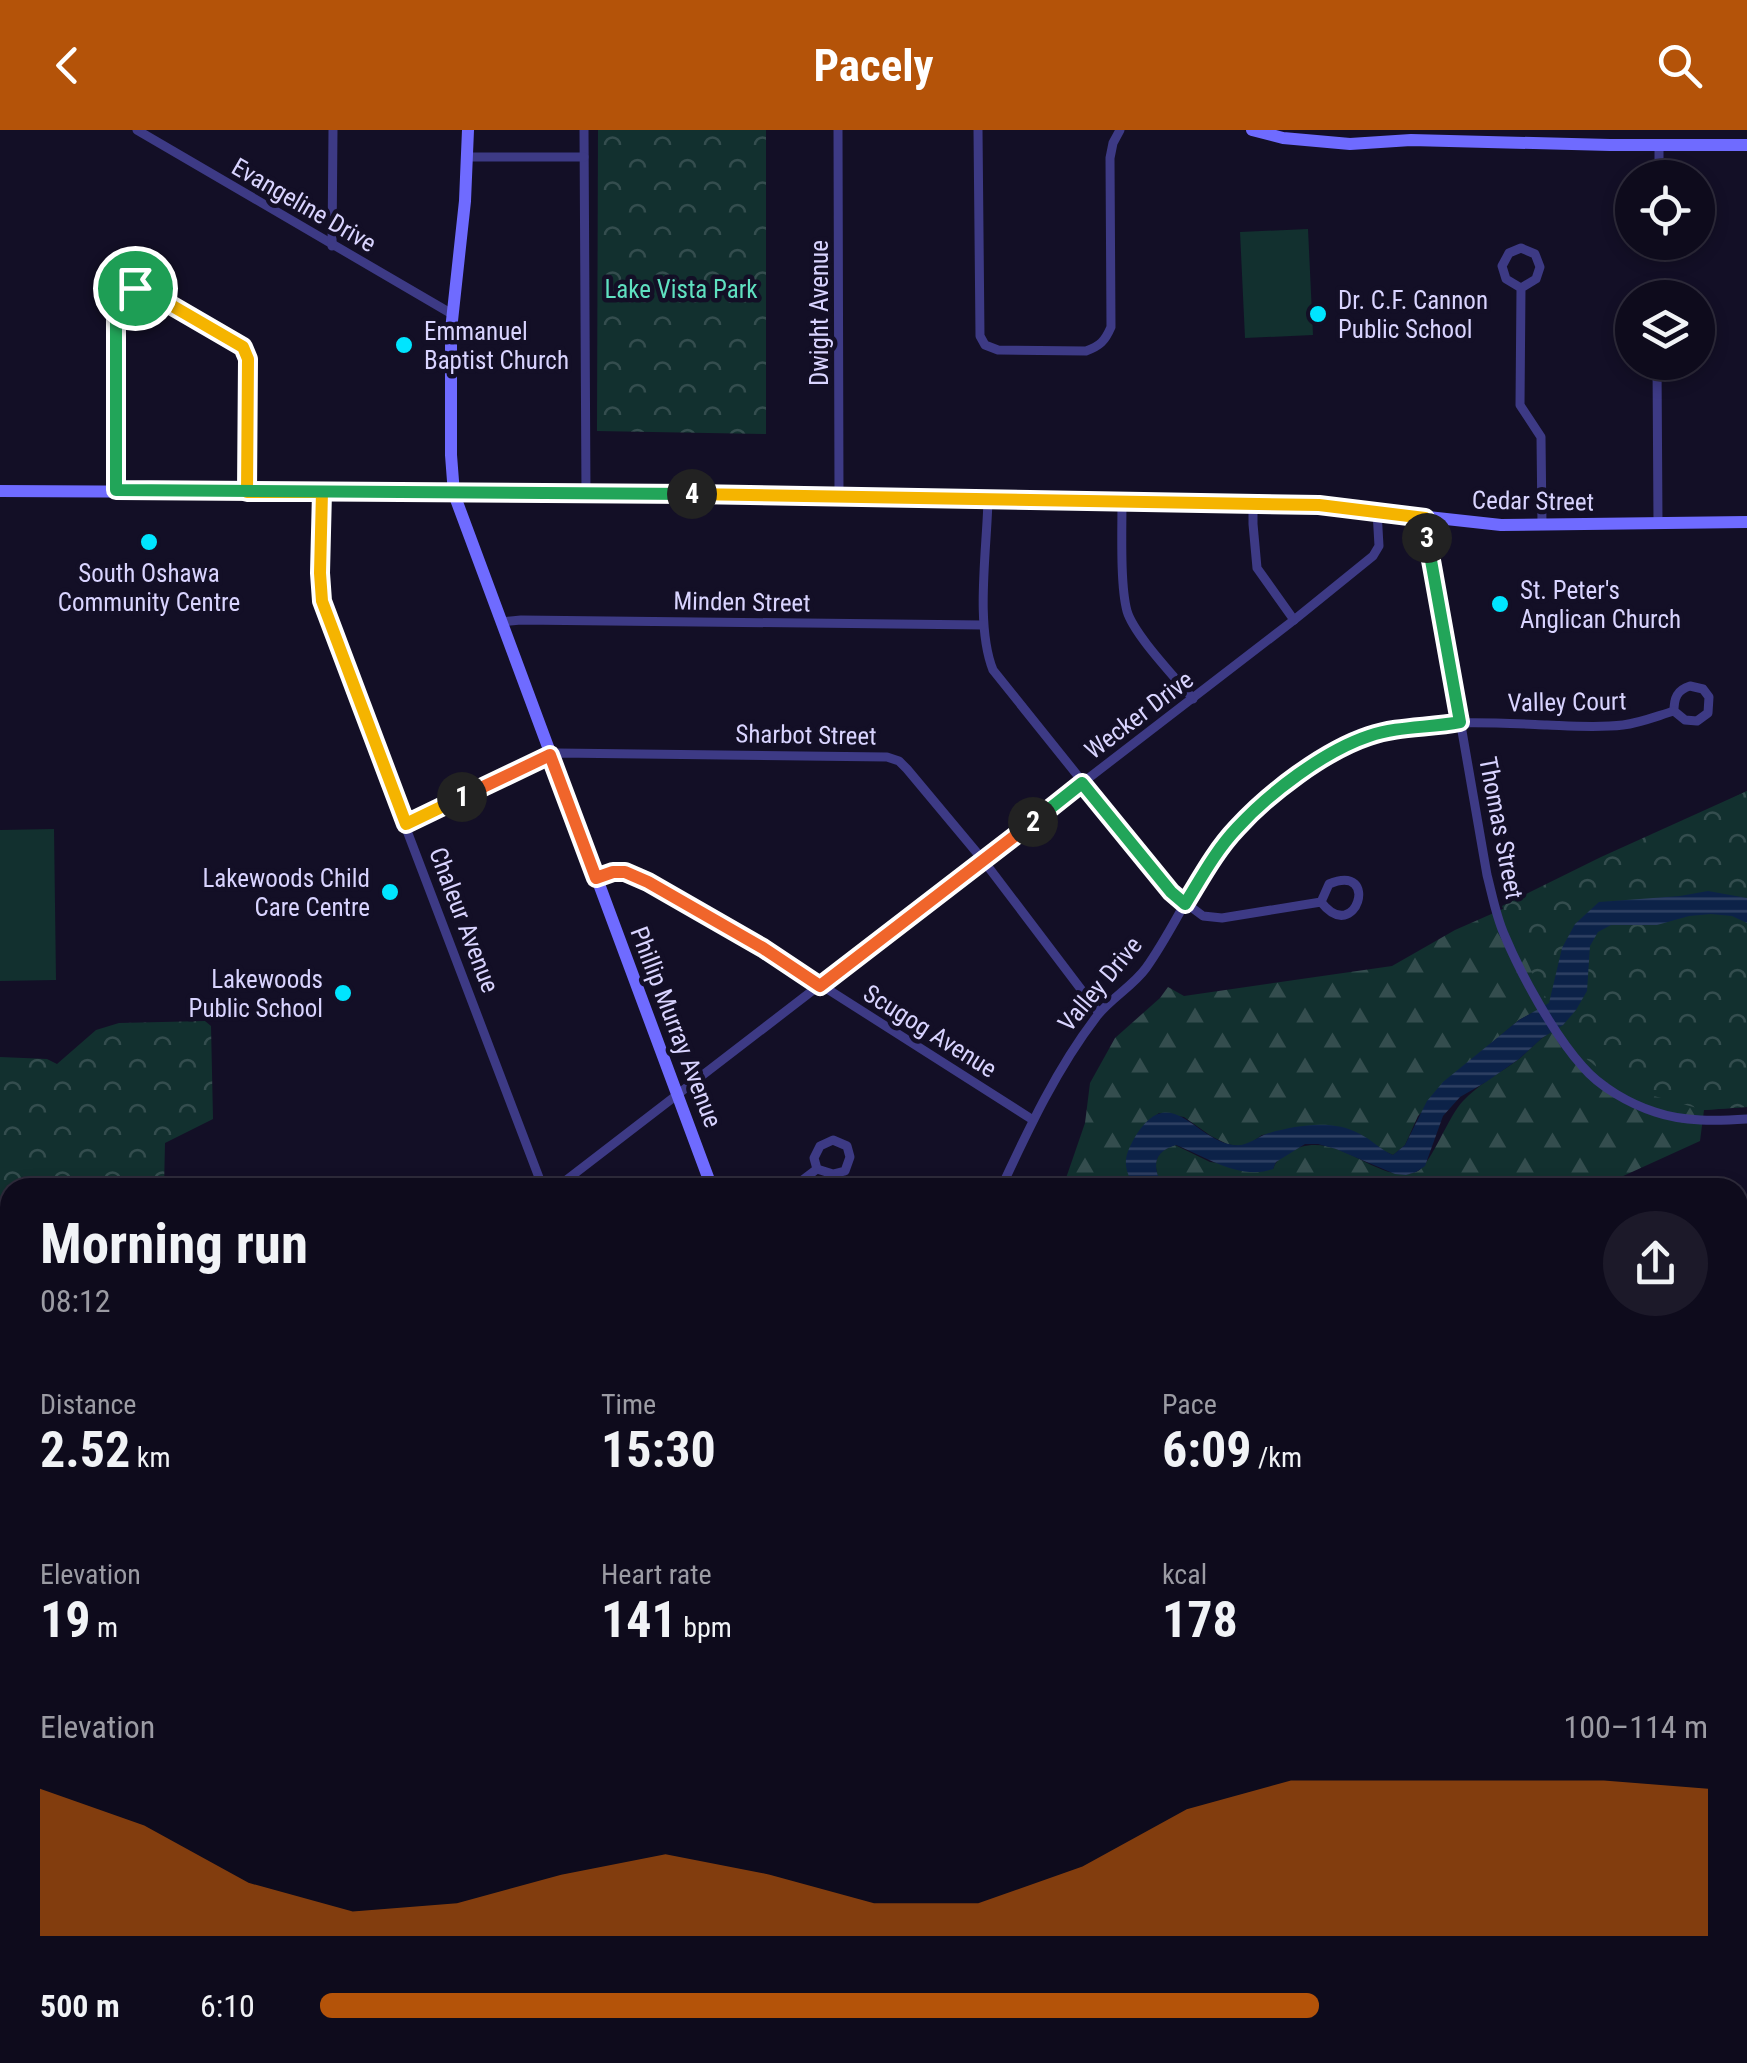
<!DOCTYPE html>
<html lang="en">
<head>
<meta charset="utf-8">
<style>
	body { margin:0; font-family:"Roboto Condensed",sans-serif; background:#1c1929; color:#f1f3f6; height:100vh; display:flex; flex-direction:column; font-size:38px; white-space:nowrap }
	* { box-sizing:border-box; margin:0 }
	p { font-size:32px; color:#9b9ba3 }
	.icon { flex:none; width:55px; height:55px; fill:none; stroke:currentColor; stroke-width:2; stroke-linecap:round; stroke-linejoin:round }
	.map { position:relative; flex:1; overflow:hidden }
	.panel { position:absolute; left:0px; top:1048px; width:1748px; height:888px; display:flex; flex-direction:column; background:#0e0b1c; border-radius:30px 30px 0 0; box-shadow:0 5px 15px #0003,0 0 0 2px #2e2b3b }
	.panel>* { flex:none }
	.controls { position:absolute; left:1615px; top:30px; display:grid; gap:20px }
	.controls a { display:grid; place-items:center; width:100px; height:100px; border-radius:50%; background:#0e0b1c; box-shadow:0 5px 15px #0003,0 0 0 2px #2e2b3b; font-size:50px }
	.pin { position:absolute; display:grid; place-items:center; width:85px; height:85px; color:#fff; margin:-42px; border:5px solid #fff; border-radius:50%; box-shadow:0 2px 10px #0007 }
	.km { position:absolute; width:50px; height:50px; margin:-25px; border-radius:50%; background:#222; color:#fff; font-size:28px; line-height:50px; text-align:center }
	.round { display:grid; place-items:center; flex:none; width:105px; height:105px; border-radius:52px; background:#1c1929 }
	.head { display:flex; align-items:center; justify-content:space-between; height:170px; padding:0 40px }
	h1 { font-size:55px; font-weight:700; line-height:75px }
	.figures { display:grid; grid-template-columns:repeat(3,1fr); gap:15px; height:170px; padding:10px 40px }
	.figures div { display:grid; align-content:center }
	.figures b { font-size:50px; font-weight:700 }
	.figures small { font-size:28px; font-weight:400 }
	.figures p { font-size:28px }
	.chart { height:280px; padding:20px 40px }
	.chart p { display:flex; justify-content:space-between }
	.chart svg { width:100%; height:180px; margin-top:10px; fill:#b45309; opacity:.7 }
	ul { padding:0 40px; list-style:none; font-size:32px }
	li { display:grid; grid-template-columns:160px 120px 1fr; align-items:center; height:75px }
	li i { height:25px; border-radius:12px; background:#b45309 }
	header { display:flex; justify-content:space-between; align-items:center; height:130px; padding:0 40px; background:#b45309; color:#fff; font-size:45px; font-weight:700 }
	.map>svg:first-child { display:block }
	.green { fill:#12302f }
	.forest { fill:url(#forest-firs) }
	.park { fill:url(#park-crowns) }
	.water { fill:url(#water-rules) }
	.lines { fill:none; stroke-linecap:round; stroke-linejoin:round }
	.street { stroke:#3d3a85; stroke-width:9 }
	.secondary { stroke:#6f6bff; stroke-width:12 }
	.split-1-casing { stroke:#fff; stroke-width:20 }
	.split-2-casing { stroke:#fff; stroke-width:20 }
	.split-3-casing { stroke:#fff; stroke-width:20 }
	.split-4-casing { stroke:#fff; stroke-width:20 }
	.split-5-casing { stroke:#fff; stroke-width:20 }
	.split-1 { stroke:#f5b400; stroke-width:12 }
	.split-2 { stroke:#f0652b; stroke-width:12 }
	.split-3 { stroke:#22a559; stroke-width:12 }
	.split-4 { stroke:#f5b400; stroke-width:12 }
	.split-5 { stroke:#22a559; stroke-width:12 }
	.poi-dot { fill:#00e5ff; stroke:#130f26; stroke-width:4 }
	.labels { text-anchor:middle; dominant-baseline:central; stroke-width:9; stroke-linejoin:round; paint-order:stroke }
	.street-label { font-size:25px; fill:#d9d4ff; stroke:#130f26 }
	.park-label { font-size:25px; fill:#5fe0c0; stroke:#130f26 }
	.poi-label { font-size:25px; fill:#d9d4ff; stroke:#130f26; text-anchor:start }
</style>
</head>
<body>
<header><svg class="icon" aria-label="back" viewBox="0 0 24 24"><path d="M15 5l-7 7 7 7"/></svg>Pacely<svg class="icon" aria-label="search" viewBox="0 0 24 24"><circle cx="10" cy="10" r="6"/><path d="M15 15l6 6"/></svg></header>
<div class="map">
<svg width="1747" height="1933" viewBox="0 0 1747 1933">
	<defs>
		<pattern id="forest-firs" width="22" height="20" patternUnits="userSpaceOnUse" patternTransform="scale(2.5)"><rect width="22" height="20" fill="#12302f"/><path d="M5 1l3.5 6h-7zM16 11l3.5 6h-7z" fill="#344d4e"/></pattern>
		<pattern id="park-crowns" width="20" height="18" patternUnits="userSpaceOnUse" patternTransform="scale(2.5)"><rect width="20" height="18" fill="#12302f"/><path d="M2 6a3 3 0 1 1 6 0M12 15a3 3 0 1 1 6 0" fill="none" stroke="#344d4e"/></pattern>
		<pattern id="water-rules" width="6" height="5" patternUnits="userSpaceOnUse" patternTransform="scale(2.5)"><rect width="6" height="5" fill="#0c2248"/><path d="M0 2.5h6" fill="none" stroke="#2f4163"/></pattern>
	</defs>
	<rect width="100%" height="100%" fill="#130f26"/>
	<g class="green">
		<path d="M1308 99 1313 205 1245 208 1240 102Z"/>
		<path d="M54 699 56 850 0 851V700Z"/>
	</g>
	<g class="forest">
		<path d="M1747 661V768L1519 890 1487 917 1418 986 1405 1015 1393 1025 1327 995 1262 1005 1249 1014 1238 1016 1227 1014 1211 1006 1184 987 1159 983C1129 1006 1132 1018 1132 1054L1134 1057 1059 1058 1064 1054 1085 993 1090 953 1115 908 1160 868 1168 857 1184 866 1392 836 1455 800 1521 771Z"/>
		<path d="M1576 880 1747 977 1704 980 1700 1011 1599 1057 1163 1058C1153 1039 1151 1022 1175 1015L1210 1032 1273 1039C1276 1031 1280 1028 1288 1023 1336 993 1378 1059 1418 1041 1431 1034 1449 985 1463 971 1477 956 1496 945 1512 934 1523 927 1531 917 1541 909 1554 899 1565 892 1576 880Z"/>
		<path d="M462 1925H621L623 1933H459Z"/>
		<path d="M640 1925H965V1933H641Z"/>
	</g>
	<g class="park">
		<path d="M598 0H766V304L597 301Z"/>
		<path d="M1747 661V977L1704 980 1654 966 1604 943 1578 922 1535 849 1502 776 1601 727Z"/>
		<path d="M205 891 211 896 213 989 165 1013 164 1057 10 1058V1387L0 1395V927L47 929 57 934 96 900 119 893Z"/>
		<rect x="965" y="1925" width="287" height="8"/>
	</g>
	<path class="water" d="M1708 761 1747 768V793L1732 786 1711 784 1689 786 1657 795H1611L1598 802 1590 816 1587 861 1576 880 1563 895 1542 908 1519 929 1486 952 1460 967 1443 986 1425 1036 1416 1042 1406 1045 1395 1044 1336 1019 1318 1014H1305L1276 1032 1273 1039C1241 1051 1204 1026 1176 1015 1151 1022 1153 1039 1163 1057H1134C1123 1036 1123 1028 1135 1007 1170 950 1194 1009 1233 1015 1248 1017 1256 1007 1269 1003 1298 995 1333 989 1360 1004 1372 1010 1381 1020 1393 1025L1405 1015 1427 971 1443 952 1519 890 1549 873 1562 818 1575 794 1599 772 1680 766Z"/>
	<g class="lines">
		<g class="street">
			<path d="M137 0 452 184"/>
			<path d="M584 0 586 364"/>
			<path d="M838 0 839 365"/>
			<path d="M978 0 980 206 985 215 998 220 1086 221C1100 216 1105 211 1111 197L1110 28 1113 13 1120 0"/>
			<path d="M1659 14V48"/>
			<path d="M468 27H584"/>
			<path d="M332 116 333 0"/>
			<path d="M1521 158 1506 149 1502 136 1509 123 1521 118 1535 124 1540 137 1536 149 1521 158 1520 275 1541 307 1542 395"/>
			<path d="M1657 233 1658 393"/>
			<path d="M115 360 117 181C119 162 125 155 145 161L243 217 248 229 247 362"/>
			<path d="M322 362 320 458 326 488 543 1058"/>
			<path d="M988 369C987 419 975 495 993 540L1171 762 1203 786 1222 788 1321 772C1356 817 1381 732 1329 754L1321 772"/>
			<path d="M1122 371C1122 400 1120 455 1127 481 1134 505 1176 548 1193 569"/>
			<path d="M1253 373V394L1257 438 1294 490"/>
			<path d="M1425 388 1487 745C1492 764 1496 786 1504 804 1521 845 1554 905 1583 937 1600 957 1630 974 1655 982 1684 992 1717 991 1747 989"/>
			<path d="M501 492 521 490 983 495"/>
			<path d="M1690 556 1703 559 1709 567 1708 583 1697 591 1685 590 1674 581C1674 568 1677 560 1690 556Z"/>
			<path d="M406 695 531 633 558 623 887 627 899 631 907 639 983 730 1099 883"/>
			<path d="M596 748 613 743 625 742 648 751 763 818 1033 990"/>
			<path d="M833 1010 847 1016 850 1027 845 1041 833 1044 817 1039 814 1028 820 1016Z"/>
			<path d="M556 1058 1294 490 1373 426 1379 416 1377 381"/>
			<path d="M792 1058 817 1039"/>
			<path d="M1001 1058C1029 998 1057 938 1097 886 1111 868 1133 856 1146 838 1171 803 1188 763 1213 728 1254 670 1332 609 1403 598 1451 590 1499 593 1547 595 1572 596 1598 598 1623 595 1640 593 1657 586 1674 581"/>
			<path d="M1738 1130 1747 1145"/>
			<path d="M1738 1278H1747"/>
			<path d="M1738 1426H1747"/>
			<path d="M1738 1580H1747"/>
			<path d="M1738 1892 1742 1933"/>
			<path d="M115 1925V1933"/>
			<path d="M0 1930 17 1925"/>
			<path d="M1324 1933V1925"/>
			<path d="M1371 1933 1382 1925"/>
		</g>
		<g class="secondary">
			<path d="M468 0 465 71 451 200V325L454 364 712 1058"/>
			<path d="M1252 0 1283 8 1350 14 1411 10 1610 15H1747"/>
			<path d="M0 361 839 365 1319 375 1501 395 1747 392"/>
			<path d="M0 1605H10"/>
			<path d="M1738 1846 1747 1839"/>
			<path d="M433 1933 435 1925"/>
			<path d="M1617 1933 1628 1925"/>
		</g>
	</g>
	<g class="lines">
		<defs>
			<path id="split-1" d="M135 158 145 160 243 217 248 229 247 362H322L320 443 322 471 406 694 462 667"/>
			<path id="split-2" d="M462 667 550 625 596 748 613 742H625L648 752 763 818 820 856 1033 692"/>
			<path id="split-3" d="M1033 692 1082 653 1171 762 1185 774C1201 748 1216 720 1237 698 1269 663 1324 621 1369 606 1398 596 1429 598 1460 592L1427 408"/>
			<path id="split-4" d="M692 364 1319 375 1425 388 1427 408"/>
			<path id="split-5" d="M135 158C121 162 118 168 116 182V360L692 364"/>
		</defs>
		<use href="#split-1" class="split-1-casing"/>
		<use href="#split-2" class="split-2-casing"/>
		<use href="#split-3" class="split-3-casing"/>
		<use href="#split-4" class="split-4-casing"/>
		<use href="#split-5" class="split-5-casing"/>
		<use href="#split-1" class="split-1"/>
		<use href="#split-2" class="split-2"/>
		<use href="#split-3" class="split-3"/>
		<use href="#split-4" class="split-4"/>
		<use href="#split-5" class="split-5"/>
	</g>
	<g class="poi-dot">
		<circle cx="1318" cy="184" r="10"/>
		<circle cx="404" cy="215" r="10"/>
		<circle cx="149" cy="412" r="10"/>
		<circle cx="1500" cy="474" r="10"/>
		<circle cx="390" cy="762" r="10"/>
		<circle cx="343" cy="863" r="10"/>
	</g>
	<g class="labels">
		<g class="street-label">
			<text transform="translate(304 75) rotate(30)">Evangeline Drive</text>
			<text transform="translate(819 183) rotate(-90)">Dwight Avenue</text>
			<text transform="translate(1533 371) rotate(1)">Cedar Street</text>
			<text transform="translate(742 472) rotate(1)">Minden Street</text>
			<text transform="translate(1567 572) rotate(-1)">Valley Court</text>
			<text transform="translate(1139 585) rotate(-37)">Wecker Drive</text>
			<text transform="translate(806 605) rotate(1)">Sharbot Street</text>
			<text transform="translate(1501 698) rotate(79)">Thomas Street</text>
			<text transform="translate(464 790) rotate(69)">Chaleur Avenue</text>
			<text transform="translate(1100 854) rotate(-50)">Valley Drive</text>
			<text transform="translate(676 897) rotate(69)">Phillip Murray Avenue</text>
			<text transform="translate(930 901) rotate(32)">Scugog Avenue</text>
		</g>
		<g class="park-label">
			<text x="681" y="159">Lake Vista Park</text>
		</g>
		<g class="poi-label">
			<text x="1338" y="170">Dr. C.F. Cannon<tspan x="1338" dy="29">Public School</tspan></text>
			<text x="424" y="201">Emmanuel<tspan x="424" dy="29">Baptist Church</tspan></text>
			<text x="149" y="443" text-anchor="middle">South Oshawa<tspan x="149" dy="29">Community Centre</tspan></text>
			<text x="1520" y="460">St. Peter's<tspan x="1520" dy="29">Anglican Church</tspan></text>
			<text x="370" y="748" text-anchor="end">Lakewoods Child<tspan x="370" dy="29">Care Centre</tspan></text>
			<text x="323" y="849" text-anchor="end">Lakewoods<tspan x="323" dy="29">Public School</tspan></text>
		</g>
	</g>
</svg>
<div class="controls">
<a><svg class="icon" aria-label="locate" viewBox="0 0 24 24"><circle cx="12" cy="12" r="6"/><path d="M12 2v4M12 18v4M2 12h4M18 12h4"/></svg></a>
<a><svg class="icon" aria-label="layers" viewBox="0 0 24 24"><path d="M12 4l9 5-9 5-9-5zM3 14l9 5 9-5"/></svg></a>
</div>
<div class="pin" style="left:135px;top:158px;background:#1e9e55"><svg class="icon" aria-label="arrive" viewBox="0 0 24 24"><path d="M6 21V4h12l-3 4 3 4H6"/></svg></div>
<b class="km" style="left:462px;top:667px">1</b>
<b class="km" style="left:1033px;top:692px">2</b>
<b class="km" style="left:1427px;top:408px">3</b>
<b class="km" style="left:692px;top:364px">4</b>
<section class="panel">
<div class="head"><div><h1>Morning run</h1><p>08:12</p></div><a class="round"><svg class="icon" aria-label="share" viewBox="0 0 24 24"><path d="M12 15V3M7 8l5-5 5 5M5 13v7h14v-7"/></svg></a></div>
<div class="figures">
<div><p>Distance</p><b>2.52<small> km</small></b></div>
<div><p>Time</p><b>15:30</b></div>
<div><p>Pace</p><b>6:09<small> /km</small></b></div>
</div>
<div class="figures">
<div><p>Elevation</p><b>19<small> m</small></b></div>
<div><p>Heart rate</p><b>141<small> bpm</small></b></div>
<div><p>kcal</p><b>178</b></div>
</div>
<div class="chart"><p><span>Elevation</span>100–114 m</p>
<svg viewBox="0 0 160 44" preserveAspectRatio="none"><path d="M0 44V8L10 17L20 31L30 38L40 36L50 29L60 24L70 29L80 36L90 36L100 27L110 13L120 6L130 6L140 6L150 6L160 8V44z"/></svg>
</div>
<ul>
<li><b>500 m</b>6:10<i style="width:72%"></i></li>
</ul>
</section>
</div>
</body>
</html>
